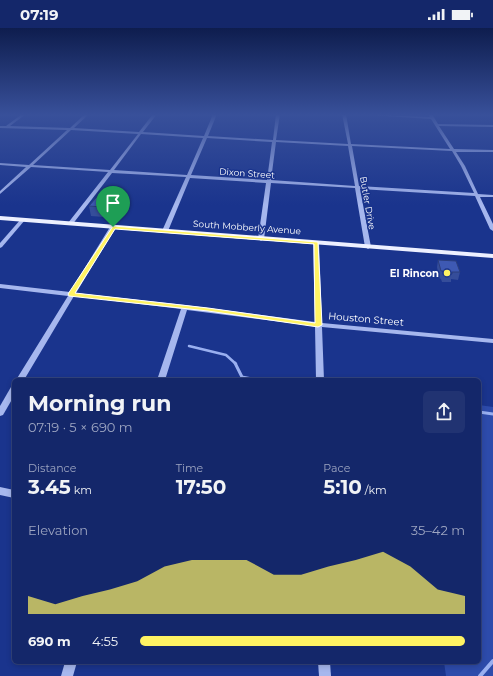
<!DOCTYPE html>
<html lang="en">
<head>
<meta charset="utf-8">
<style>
	body { margin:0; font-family:Montserrat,sans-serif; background:#213372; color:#f1f3f6; height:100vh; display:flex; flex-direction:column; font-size:15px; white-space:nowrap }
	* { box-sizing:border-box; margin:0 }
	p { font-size:13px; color:#9da5c1 }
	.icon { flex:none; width:22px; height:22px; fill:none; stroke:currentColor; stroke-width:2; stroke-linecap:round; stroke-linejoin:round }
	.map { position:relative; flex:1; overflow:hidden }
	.panel { position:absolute; left:12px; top:350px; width:469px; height:286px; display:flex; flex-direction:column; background:#14276a; border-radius:6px; box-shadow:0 2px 6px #0003,0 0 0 1px #33447e }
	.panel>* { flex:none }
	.pin { position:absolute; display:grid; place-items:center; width:34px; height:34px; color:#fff; margin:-41px -17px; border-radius:50% 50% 50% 0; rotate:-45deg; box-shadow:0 0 4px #0007 }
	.pin .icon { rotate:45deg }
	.round { display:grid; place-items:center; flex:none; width:42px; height:42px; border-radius:6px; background:#213372 }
	.head { display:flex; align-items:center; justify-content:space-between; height:68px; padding:0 16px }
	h1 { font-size:22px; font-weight:700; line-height:30px }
	.metrics { display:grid; grid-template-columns:repeat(3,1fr); gap:6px; height:68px; padding:4px 16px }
	.metrics div { display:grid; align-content:center }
	.metrics b { font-size:20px; font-weight:700 }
	.metrics small { font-size:11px; font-weight:400 }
	.metrics p { font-size:11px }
	.chart { height:112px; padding:8px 16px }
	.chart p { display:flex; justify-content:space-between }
	.chart svg { width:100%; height:72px; margin-top:4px; fill:#fff363; opacity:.7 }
	ul { padding:0 16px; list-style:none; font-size:13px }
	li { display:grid; grid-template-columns:64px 48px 1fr; align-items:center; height:30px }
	li i { height:10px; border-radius:5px; background:#fff363 }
	.status { display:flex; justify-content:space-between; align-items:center; height:28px; padding:0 20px; background:#14276a; direction:ltr }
	.status svg { height:11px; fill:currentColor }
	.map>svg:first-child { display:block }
	.green { fill:#2d4bab }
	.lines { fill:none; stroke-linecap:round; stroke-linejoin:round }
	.stream-far2 { stroke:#99aff0; stroke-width:2.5 }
	.stream-far1 { stroke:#99aff0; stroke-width:3 }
	.stream { stroke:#99aff0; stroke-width:4 }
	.minor { fill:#a6b7ee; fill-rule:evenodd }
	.major { fill:#edf0ff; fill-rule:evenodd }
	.wall { fill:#354d9a }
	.shaded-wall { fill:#2b3e7d }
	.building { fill:#3e59b3; stroke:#2b3e7d }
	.route { fill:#fff363; stroke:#fff; fill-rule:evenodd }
	.poi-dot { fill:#fff363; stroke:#1a348d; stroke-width:1.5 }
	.labels { text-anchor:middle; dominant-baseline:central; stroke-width:3; stroke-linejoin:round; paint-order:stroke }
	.far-street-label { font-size:9px; fill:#fff; stroke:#1a348d }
	.poi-label { font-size:10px; font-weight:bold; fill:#fff; stroke:#1a348d; text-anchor:end }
	.street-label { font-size:10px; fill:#fff; stroke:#1a348d }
</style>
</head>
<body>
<div class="status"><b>07:19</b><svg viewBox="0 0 49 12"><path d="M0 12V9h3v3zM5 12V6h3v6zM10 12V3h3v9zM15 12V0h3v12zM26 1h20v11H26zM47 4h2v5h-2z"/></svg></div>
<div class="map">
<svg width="493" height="648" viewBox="0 0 493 648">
	<rect width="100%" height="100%" fill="#1a348d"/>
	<path class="green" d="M479 377 493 379V648H446L444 634H479Z"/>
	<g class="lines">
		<path class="stream-far2" d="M189 318 226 327 236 336"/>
		<g class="stream-far1">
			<path d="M235 335 242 349 257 352"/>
			<path d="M479 384 493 386"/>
		</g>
		<path class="stream" d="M480 648 493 633"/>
		<g class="minor">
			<path d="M22 86H26L10 98 70 100 85 86H89L74 100 139 104 153 86H157L143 104 204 108 213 86H217L208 108 273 112 276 86H280L276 112 348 116 342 86H346L351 116 450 121 431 91 356 86 430 89 428 86H432L438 96 493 97V99L439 98 454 121 493 122V124H456L465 138 478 166 493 167V169H480L493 196V203L490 201 475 168 360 161 371 219 368 221 365 219 355 160 271 155 264 211 261 213 258 211 266 155 190 150 168 203 165 205 162 203 186 149 112 145 72 197H68V195L108 144 31 139 0 166V163L26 139 0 137V135L29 137 67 102 0 100V98H6ZM71 102 138 106 110 142 33 137ZM141 106 203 110 187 147 114 142ZM207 110 272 114 267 152 191 147ZM276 114 348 118 355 158 271 152ZM352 118 452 123 461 138 474 165 359 158Z"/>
			<path d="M21 191 25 192 2 219 0 220V215Z"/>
			<path d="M113 197 116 199 76 265 185 277 315 294 313 215 316 213 319 215 322 295 493 311V315L322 299 324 352H316L315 298 187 282 165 352H157L181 281 74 268 24 352H16L68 268 0 260V256L70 264 110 199Z"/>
			<path d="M11 359H14V368L3 387 0 388V378Z"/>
			<path d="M0 459 14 462V470L0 467Z"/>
			<path d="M65 634H77L73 648H61Z"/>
			<path d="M318 634H330L331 648H319Z"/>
		</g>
		<path class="major" d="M0 188 493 226V230L0 192Z"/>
	</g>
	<g class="wall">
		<path d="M115 175 104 189 91 188 89 178Z"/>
		<path d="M438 232 460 244 458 252 451 251V254H442L441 251 439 250 437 239Z"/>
	</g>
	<path class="shaded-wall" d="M114 165 115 175 104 189 102 179Z"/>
	<g class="building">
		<path d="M101 164 114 165 102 179 89 178Z"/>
		<path d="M438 232 456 233 460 244H452V246H444L443 243H441Z"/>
	</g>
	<linearGradient id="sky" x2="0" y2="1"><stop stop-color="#0e1d4e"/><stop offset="0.49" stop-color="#38509a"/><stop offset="1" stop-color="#38509a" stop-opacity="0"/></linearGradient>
	<rect width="493" height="177" fill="url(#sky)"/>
	<path class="route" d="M113 198 318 214 322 297 318 299 208 283 69 268 68 266ZM115 201 314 216 315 295 208 280 75 265Z"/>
	<circle class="poi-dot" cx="447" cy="245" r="4"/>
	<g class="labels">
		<g class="far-street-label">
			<text transform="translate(247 145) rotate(4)">Dixon Street</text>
			<text transform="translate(368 175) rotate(80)">Butler Drive</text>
			<text transform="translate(247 199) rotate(4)">South Mobberly Avenue</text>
		</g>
		<g class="poi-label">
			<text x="439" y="245">El Rincon</text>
		</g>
		<g class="street-label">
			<text transform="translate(366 291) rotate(5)">Houston Street</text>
		</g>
	</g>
</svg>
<div class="pin" style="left:113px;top:199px;background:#1e9e55"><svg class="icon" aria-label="arrive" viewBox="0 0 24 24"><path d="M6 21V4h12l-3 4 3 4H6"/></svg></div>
<section class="panel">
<div class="head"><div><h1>Morning run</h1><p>07:19 · 5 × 690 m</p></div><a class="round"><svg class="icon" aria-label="share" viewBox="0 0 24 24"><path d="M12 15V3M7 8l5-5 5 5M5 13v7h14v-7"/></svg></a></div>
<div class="metrics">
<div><p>Distance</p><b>3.45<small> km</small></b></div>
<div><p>Time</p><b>17:50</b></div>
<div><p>Pace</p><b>5:10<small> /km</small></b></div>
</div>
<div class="chart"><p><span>Elevation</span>35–42 m</p>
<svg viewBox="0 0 160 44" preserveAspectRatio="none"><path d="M0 44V33L10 38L20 33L30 29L40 24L50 15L60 11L70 11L80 11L90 20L100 20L110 15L120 11L130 6L140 15L150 29L160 33V44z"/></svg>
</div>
<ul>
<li><b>690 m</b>4:55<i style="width:100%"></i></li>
</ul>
</section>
</div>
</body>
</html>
